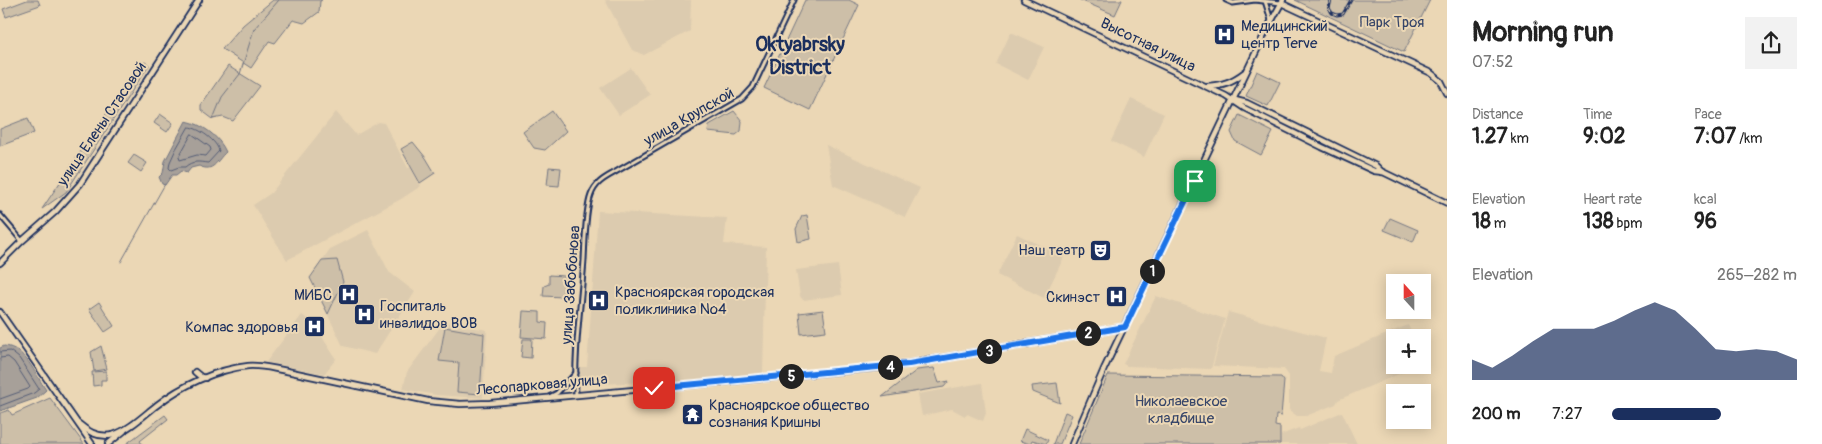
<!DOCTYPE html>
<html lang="en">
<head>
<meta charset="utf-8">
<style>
	body { margin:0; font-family:Pangolin,sans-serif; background:#f2f2f2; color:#222; height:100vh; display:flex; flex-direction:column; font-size:19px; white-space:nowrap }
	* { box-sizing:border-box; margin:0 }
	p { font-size:16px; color:#767676 }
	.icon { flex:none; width:28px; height:28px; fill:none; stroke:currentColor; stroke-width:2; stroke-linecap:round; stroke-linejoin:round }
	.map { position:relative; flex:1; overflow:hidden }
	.panel { display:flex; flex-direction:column; background:#fff; width:375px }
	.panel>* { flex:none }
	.needle { width:32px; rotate:339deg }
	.controls { position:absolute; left:1386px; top:274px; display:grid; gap:10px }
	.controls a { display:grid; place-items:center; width:45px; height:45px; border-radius:0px; background:#fff; box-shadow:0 2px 12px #0003; font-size:25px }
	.pin { position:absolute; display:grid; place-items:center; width:42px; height:42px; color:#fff; margin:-21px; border-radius:10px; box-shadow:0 2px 8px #0006 }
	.km { position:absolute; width:25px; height:25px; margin:-12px; border-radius:50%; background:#222; color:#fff; font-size:14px; line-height:25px; text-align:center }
	.round { display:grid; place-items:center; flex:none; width:52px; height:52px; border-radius:0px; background:#f2f2f2 }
	.overview { display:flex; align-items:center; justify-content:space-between; height:85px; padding:0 25px }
	h1 { font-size:28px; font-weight:700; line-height:38px }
	.metrics { display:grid; grid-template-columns:repeat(3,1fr); gap:8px; height:85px; padding:5px 25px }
	.metrics div { display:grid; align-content:center }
	.metrics b { font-size:21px; font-weight:700 }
	.metrics small { font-size:14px; font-weight:400 }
	.metrics p { font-size:14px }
	.chart { height:140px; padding:10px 25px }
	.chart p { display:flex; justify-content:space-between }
	.chart svg { width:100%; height:90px; margin-top:5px; fill:#1b2f5e; opacity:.7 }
	ul { padding:0 25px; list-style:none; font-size:16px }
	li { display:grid; grid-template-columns:80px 60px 1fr; align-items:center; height:38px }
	li i { height:12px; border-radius:6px; background:#1b2f5e }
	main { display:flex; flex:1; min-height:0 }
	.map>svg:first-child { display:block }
	.built { fill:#dccbaf }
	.green { fill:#cdbfa8; stroke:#747783 }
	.water { fill:#a7a099; stroke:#6f7381 }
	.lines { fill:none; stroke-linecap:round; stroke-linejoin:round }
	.shore { stroke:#535c76; stroke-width:1 }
	.stream { stroke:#6f7381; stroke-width:1 }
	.minor-casing { stroke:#1b2f5e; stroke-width:7 }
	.major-casing { stroke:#1b2f5e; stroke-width:8 }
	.minor { stroke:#ebd7b5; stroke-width:3 }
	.major { stroke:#ebd7b5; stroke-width:4.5 }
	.rail-casing { stroke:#1b2f5e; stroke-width:3 }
	.rail { stroke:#ebd7b5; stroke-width:1; stroke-dasharray:4; stroke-linecap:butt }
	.route-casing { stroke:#fff; stroke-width:10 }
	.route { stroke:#1a73e8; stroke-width:6 }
	.labels { text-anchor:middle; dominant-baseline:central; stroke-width:4; stroke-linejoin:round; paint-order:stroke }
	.park-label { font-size:15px; fill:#364569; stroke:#ebd7b5 }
	.poi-label { font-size:15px; fill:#1b2f5e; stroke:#ebd7b5; text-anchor:start }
	.street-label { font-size:15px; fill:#1b2f5e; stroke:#ebd7b5 }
	.district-label { font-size:20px; font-weight:bold; fill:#1b2f5e; stroke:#ebd7b5 }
</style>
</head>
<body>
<main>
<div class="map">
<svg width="1447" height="444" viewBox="0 0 1447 444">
	<rect width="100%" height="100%" fill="#ebd7b5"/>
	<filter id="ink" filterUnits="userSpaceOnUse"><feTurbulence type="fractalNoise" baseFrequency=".02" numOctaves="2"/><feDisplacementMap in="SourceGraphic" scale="10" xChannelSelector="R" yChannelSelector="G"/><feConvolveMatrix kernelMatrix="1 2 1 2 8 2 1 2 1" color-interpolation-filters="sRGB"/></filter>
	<g filter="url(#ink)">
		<g class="built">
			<path d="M605 0H691L690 31 644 55 632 50Z"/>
			<path d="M1011 32 1044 47 1028 80 996 64Z"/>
			<path d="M631 68 650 95 619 115 600 88Z"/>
			<path d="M1131 99 1164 114 1144 157 1111 141Z"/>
			<path d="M336 112 356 135 379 122 384 123 408 168 411 167 421 186 401 199 287 260 253 205 271 193Z"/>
			<path d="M826 145 920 188 905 217 833 185Z"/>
			<path d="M598 211 727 218 724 244 766 247 763 375 710 379 580 385V367H587Z"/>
			<path d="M368 230 389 272 415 292 375 354 343 346 310 278 330 249Z"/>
			<path d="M1017 234 1064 257 1044 298 997 275Z"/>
			<path d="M838 265 842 295 803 300 800 296 796 270Z"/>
			<path d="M1156 296 1225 319 1211 369 1127 366 1123 364Z"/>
			<path d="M1228 312 1326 338 1319 371 1331 373 1334 356 1408 325 1413 337 1395 338V365H1420L1338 400 1336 404 1306 416H1297L1289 410V376L1284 369 1213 366Z"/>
			<path d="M302 315 314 324 336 359 324 374 266 362Z"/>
			<path d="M444 322 487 330 483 398 436 395 403 389 407 372Z"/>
			<path d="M982 383 986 413 983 421 967 414 965 416 952 409 922 416 918 394Z"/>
			<path d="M1342 412 1357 444H1280L1281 435 1299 428 1300 430Z"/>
		</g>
		<g class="green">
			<path d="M27 0H38L40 5 6 17 3 9Z"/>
			<path d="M273 0H322L320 1 319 12 304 23 293 20 275 43 269 41 251 68 222 49 243 25Z"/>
			<path d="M805 0H849L859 5 810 110 764 88Z"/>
			<path d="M1080 0H1122L1115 15Z"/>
			<path d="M1295 0H1430L1404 52Z"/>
			<path d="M145 62 149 65 66 192 42 209 140 64Z"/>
			<path d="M228 66 260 86 233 121 223 117 213 119 201 110V105Z"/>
			<path d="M1257 71 1280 82 1268 106 1246 96Z"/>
			<path d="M552 111 566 131 545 150 534 148 523 132Z"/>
			<path d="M734 111 742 121 741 131 736 135 708 132 709 125Z"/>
			<path d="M160 114 173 123 167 132 154 123Z"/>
			<path d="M1239 115 1273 132 1261 155 1235 141 1231 132Z"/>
			<path d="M28 118 34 133 0 146V129Z"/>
			<path d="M413 142 426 158 435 173 420 183 401 149Z"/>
			<path d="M134 155 147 163 141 172 128 163Z"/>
			<path d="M549 167 561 168 559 186 547 185Z"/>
			<path d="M807 215 811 239 798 242 796 229 802 216Z"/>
			<path d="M1390 218 1418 230 1413 242 1384 230Z"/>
			<path d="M337 260 343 282 328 314 310 278 322 261Z"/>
			<path d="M549 275 564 276 563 297 543 296 544 286 549 284Z"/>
			<path d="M99 302 114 326 105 332 89 309Z"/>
			<path d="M823 310 826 331 801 334 799 313Z"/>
			<path d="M523 311 540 312V322L547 323 546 339 521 337Z"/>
			<path d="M445 327 484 334 480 394 457 392 459 363 439 361Z"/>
			<path d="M523 339H532L531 358 521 357Z"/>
			<path d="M101 346 107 369 94 371 91 352Z"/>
			<path d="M934 368 939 383 949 381 944 387 882 397 917 370Z"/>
			<path d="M106 371V380H101V385L93 386 92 372Z"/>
			<path d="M1108 375 1281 377 1284 381 1281 416 1276 415 1275 426 1280 427V444H1079Z"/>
			<path d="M1057 383 1060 403 1033 392 1032 386Z"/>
			<path d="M50 398 84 444H0V413L9 410 12 415Z"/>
			<path d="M1065 412 1072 415 1060 444H1053Z"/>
			<path d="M165 415 168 419 140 441 142 444H126Z"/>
			<path d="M1025 429 1048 440 1046 444 1032 440 1030 444 1020 441Z"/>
		</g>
		<g class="water">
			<path d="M186 121C202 124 219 136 226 152 216 161 214 173 199 166L191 168 187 173 181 171 176 175H172L165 185 162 184 159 177 163 173 165 161Z"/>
			<path d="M4 346C25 347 35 374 46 390L37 398 0 411V348Z"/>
		</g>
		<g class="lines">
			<g class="shore">
				<path d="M189 127C199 128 217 141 219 151L208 163C199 162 193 160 185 167H179L171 170 169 168 170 162 176 149Z"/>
				<path d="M192 134 210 147 211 150 206 156 197 155 180 160 179 157Z"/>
				<path d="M0 352 10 351 19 358 39 389 34 393 0 406"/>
				<path d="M0 358 8 357 14 362 30 387 28 389 0 399"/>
			</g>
			<g class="stream">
				<path d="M213 119 222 97 240 74 254 29 279 0"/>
				<path d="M121 262 165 184"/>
			</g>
			<defs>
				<g id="minor">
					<path d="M1226 0 1233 3 1255 0 1281 3"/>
					<path d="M1265 1 1271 20"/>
					<path d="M0 215 22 241"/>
					<path d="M576 395C574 350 581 304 584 260 585 242 585 211 591 195 595 184 603 179 612 174L742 99 753 87 794 0"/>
					<path d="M549 397 557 393 576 373"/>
				</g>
				<g id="major">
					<path d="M1024 0 1226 96 1244 108 1322 147 1374 171 1383 172 1447 203"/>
					<path d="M1281 3 1431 73 1441 81 1447 93"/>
					<path d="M1207 86C1223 85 1232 82 1245 72"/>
					<path d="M1235 100 1247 103 1376 166 1382 172"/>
					<path d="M0 263 22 241 55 212 80 184 199 0"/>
					<path d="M0 312 92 444"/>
					<path d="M195 372 201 377 205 378"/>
					<path d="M79 424C88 432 100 438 113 435 129 430 144 415 157 405 181 386 217 369 248 366 260 365 271 368 282 370L428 401 460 404 490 403 896 366 1125 327"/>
					<path d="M108 444 124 431"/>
					<path d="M1072 444 1104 369 1266 31 1283 0"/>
				</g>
			</defs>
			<use href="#minor" class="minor-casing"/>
			<use href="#major" class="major-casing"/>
			<use href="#minor" class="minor"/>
			<use href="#major" class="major"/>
			<defs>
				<path id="rail" d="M1331 0 1329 8 1332 13 1337 15 1343 14 1351 0"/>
			</defs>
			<use href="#rail" class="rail-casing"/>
			<use href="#rail" class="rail"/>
		</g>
	</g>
	<g class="lines" filter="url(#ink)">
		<defs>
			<path id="route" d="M654 388 909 364 1125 327 1195 181"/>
		</defs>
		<use href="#route" class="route-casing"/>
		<use href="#route" class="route"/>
	</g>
	<defs>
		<symbol id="hospital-square" viewBox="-11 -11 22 22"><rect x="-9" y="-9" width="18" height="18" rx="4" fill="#1b2f5e" stroke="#ebd7b5"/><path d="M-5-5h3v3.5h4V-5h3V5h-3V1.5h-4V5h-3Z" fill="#fff"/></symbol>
		<symbol id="theatre-square" viewBox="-11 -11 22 22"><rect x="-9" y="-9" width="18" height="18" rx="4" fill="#1b2f5e" stroke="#ebd7b5"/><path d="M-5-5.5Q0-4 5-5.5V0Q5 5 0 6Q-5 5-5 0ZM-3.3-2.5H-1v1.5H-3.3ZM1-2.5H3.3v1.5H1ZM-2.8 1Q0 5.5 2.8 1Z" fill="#fff"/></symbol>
		<symbol id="temple-square" viewBox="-11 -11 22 22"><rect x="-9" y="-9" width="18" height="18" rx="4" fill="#1b2f5e" stroke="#ebd7b5"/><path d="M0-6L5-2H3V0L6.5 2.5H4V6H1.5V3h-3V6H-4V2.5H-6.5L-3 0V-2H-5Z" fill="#fff"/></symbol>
	</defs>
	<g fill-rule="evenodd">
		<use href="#hospital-square" x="1212" y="22" width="25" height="25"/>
		<use href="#theatre-square" x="1088" y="238" width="25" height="25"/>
		<use href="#hospital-square" x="336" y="282" width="25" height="25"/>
		<use href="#hospital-square" x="1104" y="284" width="25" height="25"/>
		<use href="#hospital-square" x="586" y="288" width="25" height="25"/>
		<use href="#hospital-square" x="352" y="302" width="25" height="25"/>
		<use href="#hospital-square" x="302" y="314" width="25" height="25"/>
		<use href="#temple-square" x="680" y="402" width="25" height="25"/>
	</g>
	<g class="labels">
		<g class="park-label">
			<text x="1392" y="22">Парк Троя</text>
			<text x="1181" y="401">Николаевское<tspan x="1181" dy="17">кладбище</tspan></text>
		</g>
		<g class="poi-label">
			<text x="1241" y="26">Медицинский<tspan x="1241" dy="17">центр Terve</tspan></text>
			<text x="1085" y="250" text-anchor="end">Наш театр</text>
			<text x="615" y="292">Красноярская городская<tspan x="615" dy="17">поликлиника №4</tspan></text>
			<text x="332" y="295" text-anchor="end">МИБС</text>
			<text x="1100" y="297" text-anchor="end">Скинэст</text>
			<text x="380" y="306">Госпиталь<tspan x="380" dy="17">инвалидов ВОВ</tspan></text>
			<text x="298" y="327" text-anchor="end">Компас здоровья</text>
			<text x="709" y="405">Красноярское общество<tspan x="709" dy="17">сознания Кришны</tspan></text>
		</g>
		<g class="street-label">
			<text transform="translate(1148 45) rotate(26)">Высотная улица</text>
			<text transform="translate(689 117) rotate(-30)">улица Крупской</text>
			<text transform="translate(102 124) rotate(-56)">улица Елены Стасовой</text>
			<text transform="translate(571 285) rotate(-86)">улица Забобонова</text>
			<text transform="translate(542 385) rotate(-5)">Лесопарковая улица</text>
		</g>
		<g class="district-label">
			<text x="800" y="44">Oktyabrsky<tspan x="800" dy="23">District</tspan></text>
		</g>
	</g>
</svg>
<div class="controls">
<a><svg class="needle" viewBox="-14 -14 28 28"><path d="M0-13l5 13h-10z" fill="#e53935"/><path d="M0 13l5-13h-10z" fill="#767676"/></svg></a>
<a>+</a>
<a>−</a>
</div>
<div class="pin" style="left:1195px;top:181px;background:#1e9e55"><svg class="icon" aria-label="arrive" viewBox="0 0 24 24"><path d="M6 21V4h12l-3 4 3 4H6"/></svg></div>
<div class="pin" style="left:654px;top:388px;background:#d93025"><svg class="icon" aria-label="check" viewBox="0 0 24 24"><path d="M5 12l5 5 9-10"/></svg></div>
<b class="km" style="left:1152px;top:271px">1</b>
<b class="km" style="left:1088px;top:333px">2</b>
<b class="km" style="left:989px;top:351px">3</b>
<b class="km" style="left:890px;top:367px">4</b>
<b class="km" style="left:791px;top:376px">5</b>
</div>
<section class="panel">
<div class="overview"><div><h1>Morning run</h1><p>07:52</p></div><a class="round"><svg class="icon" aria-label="share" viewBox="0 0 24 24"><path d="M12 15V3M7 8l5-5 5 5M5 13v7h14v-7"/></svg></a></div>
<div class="metrics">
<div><p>Distance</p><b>1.27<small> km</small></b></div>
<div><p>Time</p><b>9:02</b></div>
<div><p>Pace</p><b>7:07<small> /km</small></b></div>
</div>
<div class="metrics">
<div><p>Elevation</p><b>18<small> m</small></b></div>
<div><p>Heart rate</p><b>138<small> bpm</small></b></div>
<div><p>kcal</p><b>96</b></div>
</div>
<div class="chart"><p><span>Elevation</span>265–282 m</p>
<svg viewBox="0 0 160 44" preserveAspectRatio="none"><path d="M0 44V34L10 38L20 32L30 25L40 19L50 19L60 19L70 15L80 10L90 6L100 10L110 19L120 29L130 30L140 29L150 30L160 34V44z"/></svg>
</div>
<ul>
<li><b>200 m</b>7:27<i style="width:59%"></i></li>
</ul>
</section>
</main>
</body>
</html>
